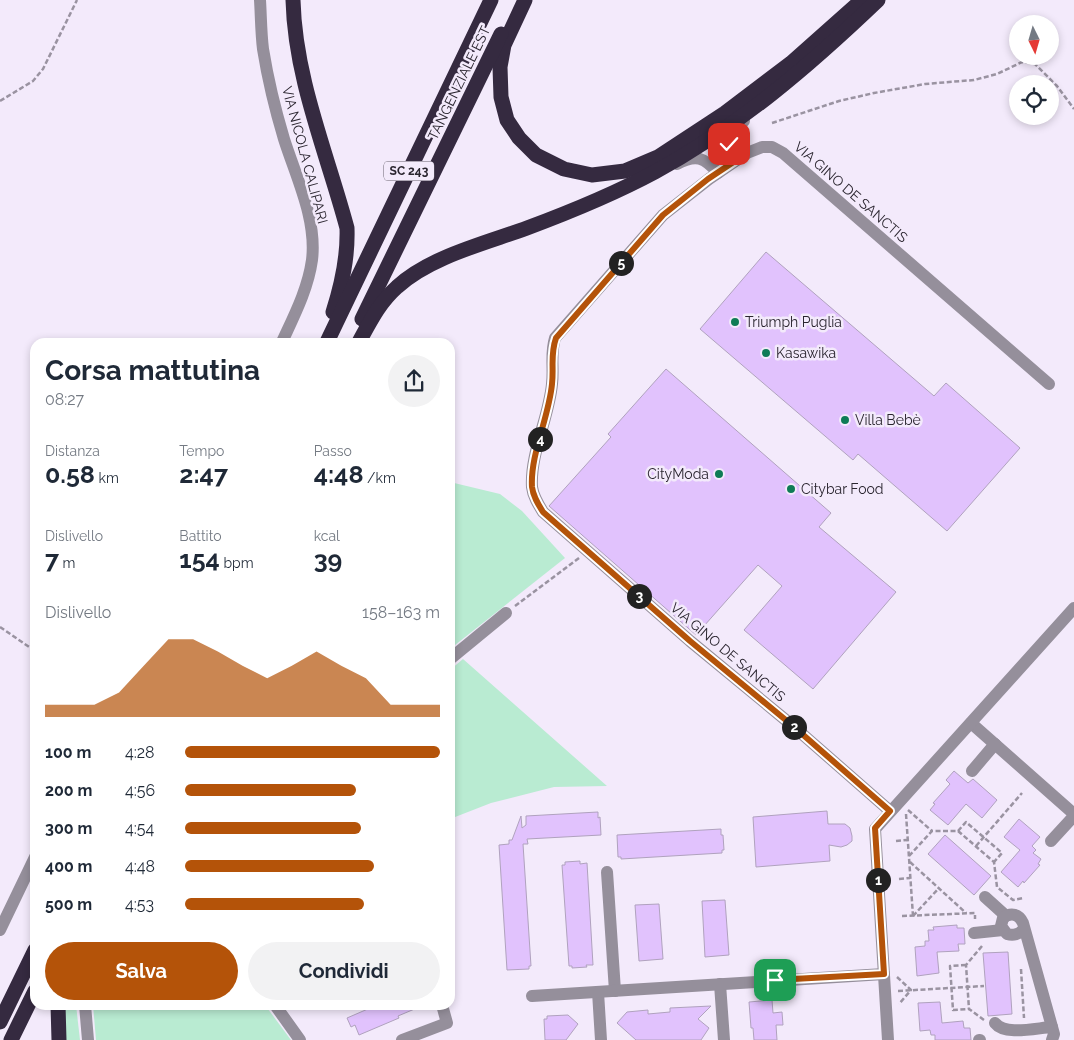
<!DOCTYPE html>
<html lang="it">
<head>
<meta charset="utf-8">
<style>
	body { margin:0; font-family:Raleway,sans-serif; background:#f2f2f3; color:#1f2937; height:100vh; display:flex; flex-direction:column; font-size:19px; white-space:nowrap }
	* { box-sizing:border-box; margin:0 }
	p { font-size:16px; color:#747a83 }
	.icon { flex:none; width:28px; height:28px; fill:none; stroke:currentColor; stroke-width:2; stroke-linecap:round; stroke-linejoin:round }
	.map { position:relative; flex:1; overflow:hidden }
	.side { position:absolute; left:30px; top:338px; width:425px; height:672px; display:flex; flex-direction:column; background:#fff; border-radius:15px; box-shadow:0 2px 8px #0003 }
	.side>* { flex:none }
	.needle { width:32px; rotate:175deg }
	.controls { position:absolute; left:1009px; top:15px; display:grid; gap:10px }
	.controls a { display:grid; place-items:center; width:50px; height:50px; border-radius:50%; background:#fff; box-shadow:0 2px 8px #0003; font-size:25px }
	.pin { position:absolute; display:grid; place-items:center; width:42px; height:42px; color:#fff; margin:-21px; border-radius:10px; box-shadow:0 2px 8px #0006 }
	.km { position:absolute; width:25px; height:25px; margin:-12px; border-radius:50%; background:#222; color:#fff; font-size:14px; line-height:25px; text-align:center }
	.round { display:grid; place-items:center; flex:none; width:52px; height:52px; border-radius:26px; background:#f2f2f3 }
	.summary { display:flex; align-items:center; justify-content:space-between; height:85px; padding:0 15px }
	h1 { font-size:28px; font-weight:700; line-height:38px }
	.stats { display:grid; grid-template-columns:repeat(3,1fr); gap:8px; height:85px; padding:5px 15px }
	.stats div { display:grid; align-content:center }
	.stats b { font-size:25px; font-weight:700 }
	.stats small { font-size:14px; font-weight:400 }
	.stats p { font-size:14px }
	.chart { height:140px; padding:10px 15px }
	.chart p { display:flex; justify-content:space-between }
	.chart svg { width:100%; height:90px; margin-top:5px; fill:#b45309; opacity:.7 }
	.primary-button { display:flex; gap:10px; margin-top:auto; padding:10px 15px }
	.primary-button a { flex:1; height:58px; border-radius:30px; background:#b45309; color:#fff; font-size:20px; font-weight:700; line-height:58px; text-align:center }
	.primary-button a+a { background:#f2f2f3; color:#1f2937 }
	ul { padding:0 15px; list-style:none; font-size:16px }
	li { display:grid; grid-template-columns:80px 60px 1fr; align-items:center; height:38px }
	li i { height:12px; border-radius:6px; background:#b45309 }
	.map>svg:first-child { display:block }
	.green { fill:#b9ebd2 }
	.building { fill:#e1c2fd; stroke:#b0a2be }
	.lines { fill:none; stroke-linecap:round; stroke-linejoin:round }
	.path { stroke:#9a93a1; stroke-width:2.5; stroke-dasharray:5 2.5; stroke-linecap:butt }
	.minor { stroke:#958f9b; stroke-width:12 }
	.highway { stroke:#352a40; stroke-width:15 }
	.route-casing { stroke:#fff; stroke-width:10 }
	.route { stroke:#b45309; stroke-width:6 }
	.poi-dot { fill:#0e7b56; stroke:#f3eafb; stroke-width:2 }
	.labels { text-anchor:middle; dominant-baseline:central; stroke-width:5; stroke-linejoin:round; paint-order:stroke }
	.shield { fill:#f3eafb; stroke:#66606c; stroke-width:1 }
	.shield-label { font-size:12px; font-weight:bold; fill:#2a252f }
	.street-label { font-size:14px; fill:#2a252f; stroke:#f3eafb }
	.poi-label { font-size:14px; fill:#2a252f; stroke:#f3eafb; text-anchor:start }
</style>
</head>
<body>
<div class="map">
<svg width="1074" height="1040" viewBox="0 0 1074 1040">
	<rect width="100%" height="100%" fill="#f3eafb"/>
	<g class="green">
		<path d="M450 482 500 494 522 511 565 558 450 649Z"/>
		<path d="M463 659 607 786 554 787 491 803 450 819V670Z"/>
		<path d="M63 1005H76L80 1040H65Z"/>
		<path d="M93 1005H265L291 1040H96Z"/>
	</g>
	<g class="building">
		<path d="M766 252 934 396 946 383 1020 448 947 531 858 454 853 460 700 329Z"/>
		<path d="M666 369 831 513 819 527 896 592 813 689 744 630 782 586 758 565 696 635 549 506 611 437 608 434Z"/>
		<path d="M954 771 968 783 973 779 997 800 982 818 966 804 948 825 930 810 935 804 933 803 950 784 946 780Z"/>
		<path d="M827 811 828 824H845L850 828 852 836V841L847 845 841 847 829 845 830 861 756 867 753 817Z"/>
		<path d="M598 812V818L600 817 601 835 527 839 528 844H523L531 966H529V969L507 970 499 845 509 844V840H512L521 816 522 828 526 825V816Z"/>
		<path d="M1019 819 1040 837 1032 846 1036 850 1033 853 1041 859 1038 864 1040 865 1024 883 1023 881 1018 887 1001 872 1020 850 1004 837Z"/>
		<path d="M721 829V835H723L724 850H722V853L621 859V857H618L617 835Z"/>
		<path d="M945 835 991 876 974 895 928 854Z"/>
		<path d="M580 861V864L587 863 593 965H586L587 967 572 968V966H569L562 865H565V862Z"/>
		<path d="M725 900 729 955 705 957 702 901Z"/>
		<path d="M659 904 663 959 639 961 635 905Z"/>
		<path d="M957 925V928H964L965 944H958L959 951 937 952 939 973 917 976 915 947 925 946V941H929L928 930H934L933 927Z"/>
		<path d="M1008 952 1012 1014 988 1016 983 953Z"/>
		<path d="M772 1000 773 1013 782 1012 783 1025H776L777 1040H754L753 1028H751L749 1002Z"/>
		<path d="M940 1002 942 1023 963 1021 964 1028H970L971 1040H935V1035H931L930 1030 920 1031 918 1003Z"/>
		<path d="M377 1005H424L398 1016 399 1018 359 1035 355 1025 351 1027 347 1018Z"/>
		<path d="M711 1006 698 1019 709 1028 701 1040H636L617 1023 627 1012 648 1010V1014L670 1012V1008Z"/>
		<path d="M568 1015 578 1024 566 1040H545L544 1019H547V1016Z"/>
	</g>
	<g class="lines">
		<g class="path">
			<path d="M0 101 33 81 43 69 77 0"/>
			<path d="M772 123 839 101 874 93 925 84 974 80 997 74 1022 62 1035 64 1057 86 1074 109"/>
			<path d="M515 606 579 558"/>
			<path d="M0 627 35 651"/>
			<path d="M908 810 932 831"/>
			<path d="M906 814 913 916"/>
			<path d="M958 831 966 822 1002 853 994 862"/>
			<path d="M896 841 907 840"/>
			<path d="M976 846 1022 793"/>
			<path d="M909 856 932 831H958L994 862 997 887 1013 900 1023 898"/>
			<path d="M910 862 966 913"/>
			<path d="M899 879 910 878"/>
			<path d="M902 916 975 913V919"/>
			<path d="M913 916 939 888"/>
			<path d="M982 946 966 965 969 1009 984 1020"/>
			<path d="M966 965 950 966 953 1010 969 1009"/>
			<path d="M1021 969 1024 1018"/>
			<path d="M897 977 911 990 899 1004"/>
			<path d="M898 991 984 986"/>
		</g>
		<g class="minor">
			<path d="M260 0C261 16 261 33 263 49 268 80 275 109 284 139 296 177 317 219 312 260 308 289 294 316 282 342"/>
			<path d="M735 161C725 143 728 133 744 121"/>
			<path d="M677 164C696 154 704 157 718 173"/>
			<path d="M450 659 506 613"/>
			<path d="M971 723 1074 814"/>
			<path d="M972 771 995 744"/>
			<path d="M890 811 793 726 690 641 543 512C538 504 533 496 532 487 530 454 549 417 552 384 554 368 550 354 555 338L663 215 709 179 747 153 762 147H772L783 153 1049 384"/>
			<path d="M1051 841 1074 816"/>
			<path d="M607 872 615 991"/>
			<path d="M985 897 1006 916"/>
			<path d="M0 930 35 857"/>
			<path d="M1024 930C1018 934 1014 936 1007 934L1001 926 1003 918C1011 912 1019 914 1023 923L1054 1034 1052 1040"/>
			<path d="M974 933 1003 930"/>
			<path d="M720 984 724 1040"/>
			<path d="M598 992 601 1040"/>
			<path d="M532 996 884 974"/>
			<path d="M85 1005 88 1040"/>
			<path d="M275 1005 300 1040"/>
			<path d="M995 1023C1005 1036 1036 1028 1052 1027"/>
			<path d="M402 1040 447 1023 442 1005"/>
			<path d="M888 1040 875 829 1074 608"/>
			<path d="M979 1040H980"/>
		</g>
		<g class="highway">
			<path d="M293 0C295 79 327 153 347 228 348 258 342 284 333 312"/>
			<path d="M525 0 504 45 500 67 501 97 507 120 519 138 536 155 564 169 592 175 625 171 658 157 725 113 791 63 862 0"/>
			<path d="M362 319 501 34"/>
			<path d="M327 342 491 0"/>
			<path d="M359 342C370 322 379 303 397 287 429 257 486 243 527 228 570 212 614 194 655 172 738 127 810 65 878 0"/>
			<path d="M58 1005 59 1040"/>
			<path d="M0 1022 35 950"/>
			<path d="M11 1040 35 991"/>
		</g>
	</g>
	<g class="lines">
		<defs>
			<path id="route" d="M729 144 730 152 735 161 708 179 663 215 556 338C550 355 554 367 552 384 549 417 530 455 532 487 533 496 538 504 543 512L690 641 793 726 890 811 875 828 884 974 775 980"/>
		</defs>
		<use href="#route" class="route-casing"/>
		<use href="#route" class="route"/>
	</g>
	<g class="poi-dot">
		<circle cx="735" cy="322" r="5"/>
		<circle cx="766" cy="353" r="5"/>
		<circle cx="845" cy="420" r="5"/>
		<circle cx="719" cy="474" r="5"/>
		<circle cx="791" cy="489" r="5"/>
	</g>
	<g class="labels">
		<rect class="shield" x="384" y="161.5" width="50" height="19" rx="4"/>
		<g class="shield-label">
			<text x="409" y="171">SC 243</text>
		</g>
		<g class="street-label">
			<text transform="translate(459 83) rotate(-64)">TANGENZIALE EST</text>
			<text transform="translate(305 155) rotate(75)">VIA NICOLA CALIPARI</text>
			<text transform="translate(851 192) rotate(41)">VIA GINO DE SANCTIS</text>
			<text transform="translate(728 652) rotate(40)">VIA GINO DE SANCTIS</text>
		</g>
		<g class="poi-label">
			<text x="745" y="322">Triumph Puglia</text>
			<text x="776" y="353">Kasawika</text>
			<text x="855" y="420">Villa Bebè</text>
			<text x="709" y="474" text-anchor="end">CityModa</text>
			<text x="801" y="489">Citybar Food</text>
		</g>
	</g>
</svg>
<div class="controls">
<a><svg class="needle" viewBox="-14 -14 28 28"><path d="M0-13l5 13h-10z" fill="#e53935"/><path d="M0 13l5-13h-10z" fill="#747a83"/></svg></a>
<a><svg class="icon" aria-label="locate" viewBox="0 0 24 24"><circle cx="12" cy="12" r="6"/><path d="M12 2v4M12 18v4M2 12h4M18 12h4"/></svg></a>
</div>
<div class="pin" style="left:775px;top:980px;background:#1e9e55"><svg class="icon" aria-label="arrive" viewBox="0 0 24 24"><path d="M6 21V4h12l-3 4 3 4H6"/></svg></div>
<div class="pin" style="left:729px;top:144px;background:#d93025"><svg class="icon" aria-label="check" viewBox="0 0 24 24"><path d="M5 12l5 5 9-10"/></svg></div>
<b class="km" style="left:878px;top:880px">1</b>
<b class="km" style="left:794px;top:727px">2</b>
<b class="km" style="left:639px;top:596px">3</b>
<b class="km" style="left:540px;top:439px">4</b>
<b class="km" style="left:621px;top:263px">5</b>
<section class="side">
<div class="summary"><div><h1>Corsa mattutina</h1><p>08:27</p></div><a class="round"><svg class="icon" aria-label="share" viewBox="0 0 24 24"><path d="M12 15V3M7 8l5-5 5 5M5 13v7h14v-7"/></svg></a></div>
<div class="stats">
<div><p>Distanza</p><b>0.58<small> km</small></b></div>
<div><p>Tempo</p><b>2:47</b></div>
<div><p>Passo</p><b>4:48<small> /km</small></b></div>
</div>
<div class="stats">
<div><p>Dislivello</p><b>7<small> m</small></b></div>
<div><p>Battito</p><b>154<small> bpm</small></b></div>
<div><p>kcal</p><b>39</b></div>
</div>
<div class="chart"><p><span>Dislivello</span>158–163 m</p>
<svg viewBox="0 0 160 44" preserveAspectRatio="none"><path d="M0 44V38L10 38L20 38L30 32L40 19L50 6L60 6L70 12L80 19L90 25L100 19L110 12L120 19L130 25L140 38L150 38L160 38V44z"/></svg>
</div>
<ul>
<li><b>100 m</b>4:28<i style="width:100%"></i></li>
<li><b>200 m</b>4:56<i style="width:67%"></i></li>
<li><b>300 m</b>4:54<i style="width:69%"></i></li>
<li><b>400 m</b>4:48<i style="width:74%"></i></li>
<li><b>500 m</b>4:53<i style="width:70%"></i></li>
</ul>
<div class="primary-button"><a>Salva</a><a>Condividi</a></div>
</section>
</div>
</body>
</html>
